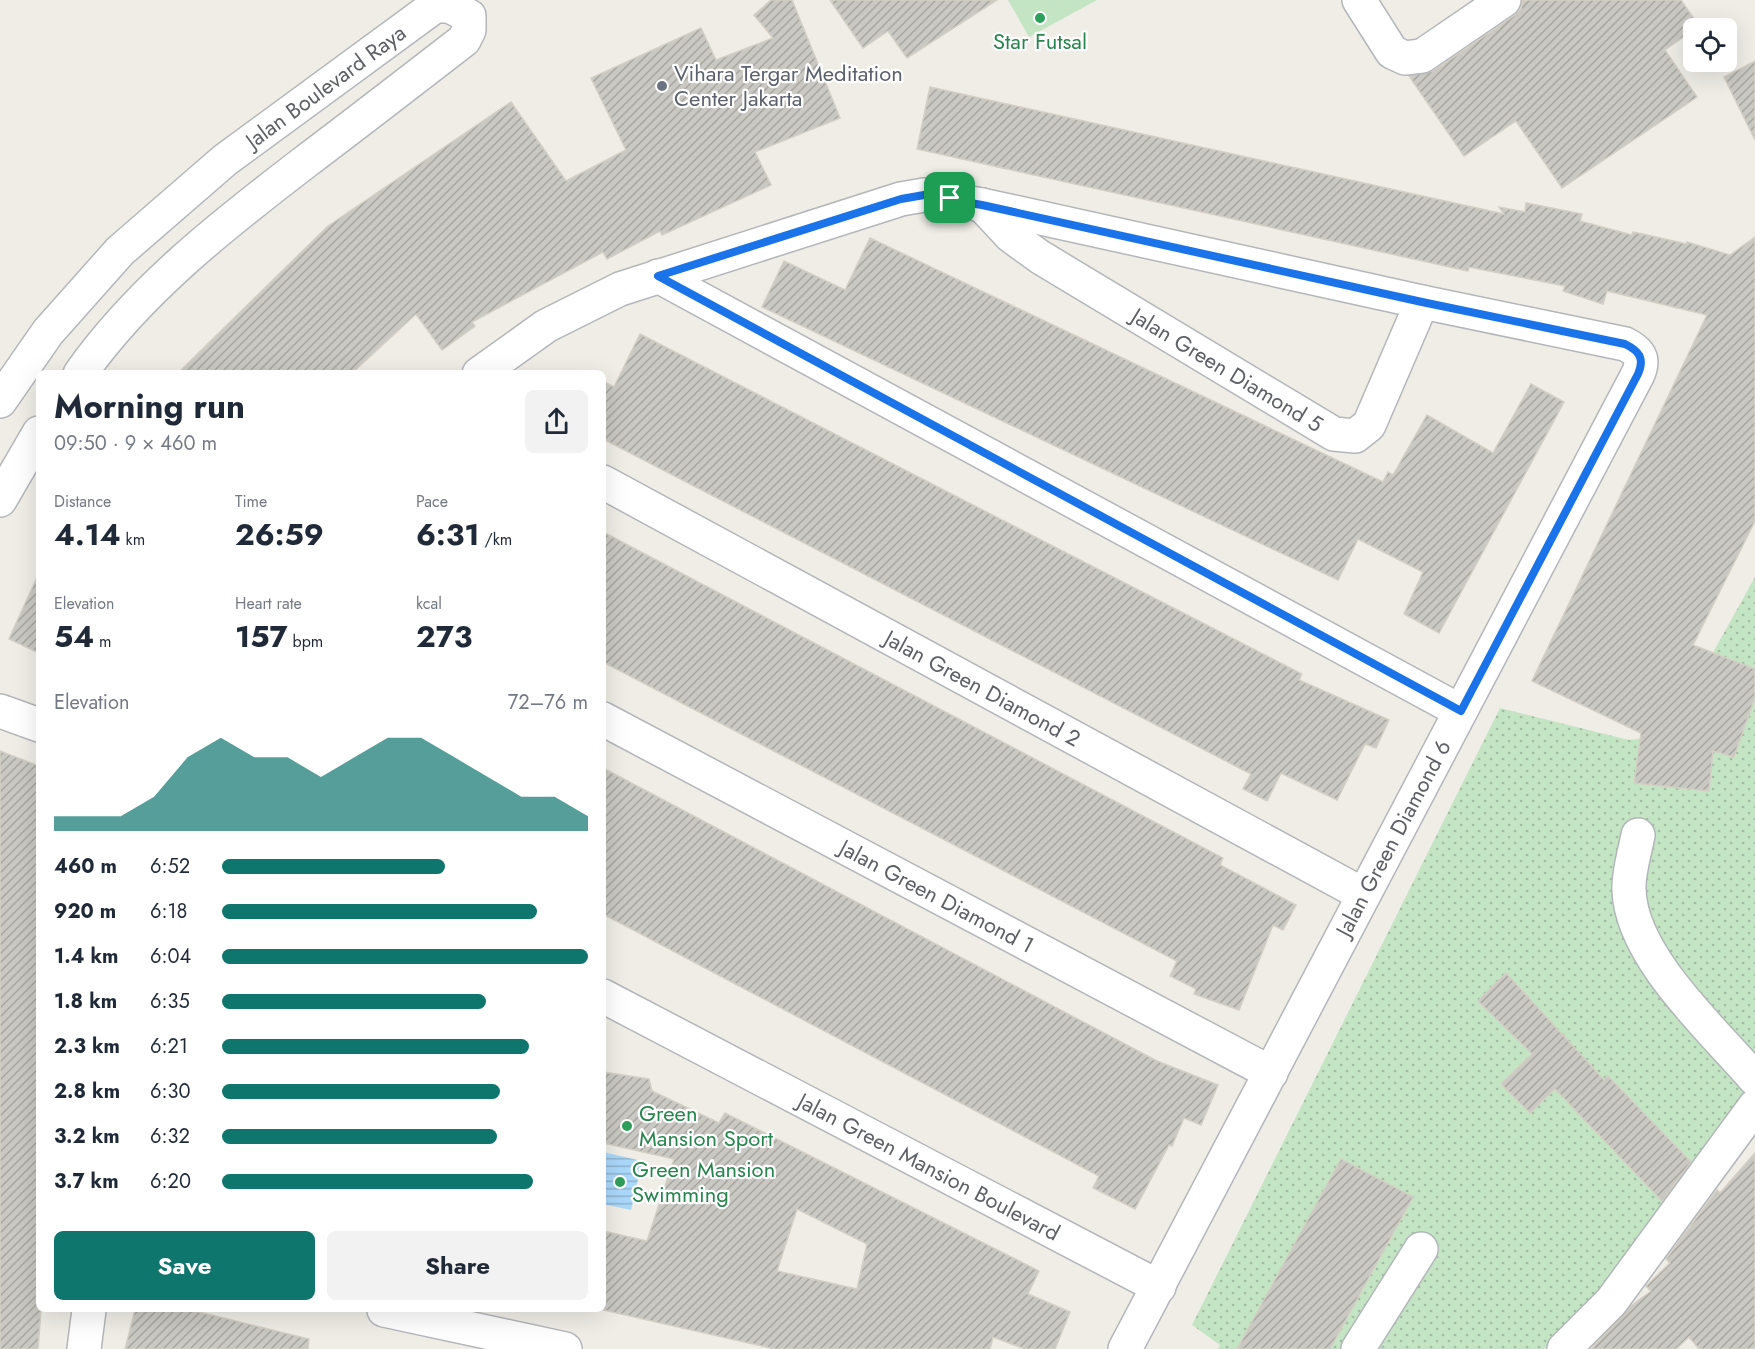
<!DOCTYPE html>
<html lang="en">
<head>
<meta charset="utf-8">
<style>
	body { margin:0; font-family:Jost,sans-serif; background:#f2f2f3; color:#1f2937; height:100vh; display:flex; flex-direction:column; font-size:22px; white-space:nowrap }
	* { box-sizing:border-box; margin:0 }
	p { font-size:20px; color:#747a83 }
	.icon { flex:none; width:33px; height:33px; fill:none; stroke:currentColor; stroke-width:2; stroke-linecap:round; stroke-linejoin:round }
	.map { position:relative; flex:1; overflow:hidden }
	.sheet { position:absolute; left:36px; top:370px; width:570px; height:942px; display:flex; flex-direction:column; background:#fff; border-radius:9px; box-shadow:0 6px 24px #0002 }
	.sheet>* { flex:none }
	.tools { position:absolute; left:1683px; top:18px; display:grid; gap:12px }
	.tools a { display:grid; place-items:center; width:54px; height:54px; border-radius:9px; background:#fff; box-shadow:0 6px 24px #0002; font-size:30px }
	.pin { position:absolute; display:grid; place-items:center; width:51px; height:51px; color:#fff; margin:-26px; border-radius:12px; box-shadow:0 3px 9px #0006 }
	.round { display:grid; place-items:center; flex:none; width:63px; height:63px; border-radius:9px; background:#f2f2f3 }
	.summary { display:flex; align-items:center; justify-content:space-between; height:102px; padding:0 18px }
	h1 { font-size:33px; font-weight:700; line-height:45px }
	.metrics { display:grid; grid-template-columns:repeat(3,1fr); gap:9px; height:102px; padding:6px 18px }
	.metrics div { display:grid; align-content:center }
	.metrics b { font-size:30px; font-weight:700 }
	.metrics small { font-size:16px; font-weight:400 }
	.metrics p { font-size:16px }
	.chart { height:168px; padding:12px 18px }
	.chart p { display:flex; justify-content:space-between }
	.chart svg { width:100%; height:108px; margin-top:6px; fill:#0f766e; opacity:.7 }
	.action { display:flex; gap:12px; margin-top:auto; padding:12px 18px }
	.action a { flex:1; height:69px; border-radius:9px; background:#0f766e; color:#fff; font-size:24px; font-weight:700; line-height:69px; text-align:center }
	.action a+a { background:#f2f2f3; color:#1f2937 }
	ul { padding:0 18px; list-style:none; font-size:20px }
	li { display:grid; grid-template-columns:96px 72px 1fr; align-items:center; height:45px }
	li i { height:15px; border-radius:8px; background:#0f766e }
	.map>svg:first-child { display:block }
	.green { fill:url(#green-dots) }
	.pitch { fill:#c4e5c4 }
	.water { fill:url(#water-rules) }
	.building { fill:url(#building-hatch); stroke:#d4cfc4; stroke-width:1.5; fill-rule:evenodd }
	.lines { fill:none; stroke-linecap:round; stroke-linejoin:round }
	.minor-casing { stroke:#b3b6ba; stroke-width:36 }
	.minor { stroke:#fff; stroke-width:33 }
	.route-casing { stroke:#fff; stroke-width:12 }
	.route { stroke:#1a73e8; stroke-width:8 }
	.leisure-dot { fill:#2e9e5b; stroke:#fff; stroke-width:2 }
	.worship-dot { fill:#6b7280; stroke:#fff; stroke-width:2 }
	.labels { text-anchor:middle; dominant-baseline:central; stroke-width:4.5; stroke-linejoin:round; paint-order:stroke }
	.leisure-label { font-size:22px; fill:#27864d; stroke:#fff; text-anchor:start }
	.worship-label { font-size:22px; fill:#5b616d; stroke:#fff; text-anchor:start }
	.street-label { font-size:22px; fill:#5d6165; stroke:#fff }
</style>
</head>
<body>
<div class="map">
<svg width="1755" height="1349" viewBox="0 0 1755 1349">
	<defs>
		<pattern id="green-dots" width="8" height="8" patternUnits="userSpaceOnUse" patternTransform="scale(1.5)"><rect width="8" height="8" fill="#c4e5c4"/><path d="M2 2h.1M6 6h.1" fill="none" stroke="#a2bda3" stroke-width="1.8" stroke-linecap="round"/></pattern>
		<pattern id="water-rules" width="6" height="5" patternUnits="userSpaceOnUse" patternTransform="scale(1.5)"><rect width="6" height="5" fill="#aad8fb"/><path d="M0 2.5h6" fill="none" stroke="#8eb3cf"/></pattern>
		<pattern id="building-hatch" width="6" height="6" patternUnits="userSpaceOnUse" patternTransform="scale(1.5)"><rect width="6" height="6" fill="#cac8c2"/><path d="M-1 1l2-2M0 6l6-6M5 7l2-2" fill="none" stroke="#a7a6a1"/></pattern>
	</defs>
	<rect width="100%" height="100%" fill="#efede6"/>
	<path class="green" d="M1755 577V1126L1675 1216 1544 1349H1218L1220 1345 1192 1325 1500 708 1629 740 1652 737 1686 701Z"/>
	<path class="pitch" d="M1008 0H1097L1029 37Z"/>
	<path class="water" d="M603 1152 642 1161 631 1210 603 1204Z"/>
	<g class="building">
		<path d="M771 0H792L840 118 755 152 771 185 662 235 660 231 607 259 603 252 472 322 475 326 442 350 416 314 351 374H177L328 226 511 102 566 181 626 150 591 78 701 28 716 60 773 38 754 15Z"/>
		<path d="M830 0H997L907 58 888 31 863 48Z"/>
		<path d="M1523 0H1681L1699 26 1665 50 1697 97 1562 188 1516 121 1464 156 1409 76 1433 71 1515 15 1521 9Z"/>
		<path d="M1755 61V140L1724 77Z"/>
		<path d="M930 87 1504 214 1499 207 1525 212 1526 203 1582 214 1580 221 1632 235 1633 232 1687 244V242L1730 255 1755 237V521L1693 645 1755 669V697L1734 757 1713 751 1709 791 1634 783 1641 733 1532 681 1707 315 1607 291 1603 304 1563 291 1565 286 1469 267 1468 271 917 149Z"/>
		<path d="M870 238 1383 482 1388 472 1393 475 1427 415 1493 453 1531 384 1564 402 1439 633 1404 614 1423 572 1358 539 1338 580 762 307 784 261 845 290Z"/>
		<path d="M640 334 1302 674 1299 680 1389 720 1376 748 1365 744 1337 800 1281 773 1267 801 1243 789 1251 774 603 439V381L614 387Z"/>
		<path d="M603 532 1223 858 1220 865 1296 905 1283 930 1273 925 1239 1010 1194 994 1196 989 1170 976 1177 961 603 662Z"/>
		<path d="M39 573V653L9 639Z"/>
		<path d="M0 751 39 766V1310H41L38 1349H0Z"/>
		<path d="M603 768 1157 1061 1218 1085 1201 1125 1184 1118 1172 1146 1169 1145 1135 1209 1093 1188 1099 1176 603 914Z"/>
		<path d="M1506 973 1604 1080 1608 1076 1691 1162 1662 1201 1555 1089 1530 1113 1501 1084 1532 1054 1478 1001Z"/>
		<path d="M603 1072 649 1079 652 1091 719 1123 725 1113 1039 1271 1028 1294 1070 1312 1055 1349H1025L993 1337 990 1349H775L603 1310V1231L647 1241 674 1159 603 1143ZM797 1209 867 1244 857 1289 777 1271Z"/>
		<path d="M1755 1153V1349H1699L1689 1337 1676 1349H1591L1631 1306 1651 1291 1646 1286 1670 1263 1666 1259 1717 1190 1720 1193Z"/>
		<path d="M1341 1159 1413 1197 1330 1349H1237Z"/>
		<path d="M135 1310H191L309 1339 308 1349H125Z"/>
	</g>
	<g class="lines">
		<defs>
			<g id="minor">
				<path d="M1359 0 1392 52 1405 58 1422 56 1504 0"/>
				<path id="s1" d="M982 205 1011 236 1040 257 1334 434 1355 436 1369 425 1422 302"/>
				<path d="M658 276 1460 711"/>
				<path d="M479 374 546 326 620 289 901 199 924 195 982 205 1422 302 1625 344C1639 351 1645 358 1638 374L1125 1349"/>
				<path id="s2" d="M0 401 48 332 120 251 225 160 435 6H449L469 16V30L464 40C411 81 358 122 305 162 224 224 139 290 80 374"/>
				<path id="s3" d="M603 482 1362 894"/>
				<path d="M0 500 39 433"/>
				<path d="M0 711 39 725"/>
				<path id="s4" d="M603 719 1271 1073"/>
				<path d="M1638 835C1635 852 1628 873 1629 890 1631 957 1713 1030 1755 1079"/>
				<path id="s5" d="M603 996 1159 1287"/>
				<path d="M384 1310 565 1349"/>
				<path d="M84 1349 89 1310"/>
				<path d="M1358 1349 1421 1249"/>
				<path d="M1564 1349 1611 1302 1755 1106"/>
			</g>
		</defs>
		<use href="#minor" class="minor-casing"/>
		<use href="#minor" class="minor"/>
	</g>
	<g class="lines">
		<defs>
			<path id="route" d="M924 195 982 205 1422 302 1625 344C1639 351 1645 358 1638 374L1461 711 658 276 901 199Z"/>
		</defs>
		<use href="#route" class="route-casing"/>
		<use href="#route" class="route"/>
	</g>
	<g class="leisure-dot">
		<circle cx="1040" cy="18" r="6"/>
		<circle cx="627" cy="1126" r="6"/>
		<circle cx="620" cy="1182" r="6"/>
	</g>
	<circle class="worship-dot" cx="662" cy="86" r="6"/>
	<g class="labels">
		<g class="leisure-label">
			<text x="1040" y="41" text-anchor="middle">Star Futsal</text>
			<text x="639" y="1113">Green<tspan x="639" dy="25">Mansion Sport</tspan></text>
			<text x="632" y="1169">Green Mansion<tspan x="632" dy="25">Swimming</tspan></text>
		</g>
		<g class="worship-label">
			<text x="674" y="73">Vihara Tergar Meditation<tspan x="674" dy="25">Center Jakarta</tspan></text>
		</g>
		<g class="street-label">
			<text stroke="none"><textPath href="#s2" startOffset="456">Jalan Boulevard Raya</textPath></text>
			<text stroke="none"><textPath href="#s1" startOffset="297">Jalan Green Diamond 5</textPath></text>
			<text stroke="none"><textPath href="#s3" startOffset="432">Jalan Green Diamond 2</textPath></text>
			<text transform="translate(1393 838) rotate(-62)">Jalan Green Diamond 6</text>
			<text stroke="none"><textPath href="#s4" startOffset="378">Jalan Green Diamond 1</textPath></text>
			<text stroke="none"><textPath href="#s5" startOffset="368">Jalan Green Mansion Boulevard</textPath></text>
		</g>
	</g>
</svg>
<div class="tools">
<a><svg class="icon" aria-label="locate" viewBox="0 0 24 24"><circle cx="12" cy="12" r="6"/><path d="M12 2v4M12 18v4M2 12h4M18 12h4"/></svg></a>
</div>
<div class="pin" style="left:950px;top:198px;background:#1e9e55"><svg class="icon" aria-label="arrive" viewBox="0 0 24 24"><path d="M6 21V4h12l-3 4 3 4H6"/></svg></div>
<section class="sheet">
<div class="summary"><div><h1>Morning run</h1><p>09:50 · 9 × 460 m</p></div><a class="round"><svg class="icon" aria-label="share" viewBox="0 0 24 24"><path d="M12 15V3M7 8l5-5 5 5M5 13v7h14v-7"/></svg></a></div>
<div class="metrics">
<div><p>Distance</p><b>4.14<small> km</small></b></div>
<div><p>Time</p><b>26:59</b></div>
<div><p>Pace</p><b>6:31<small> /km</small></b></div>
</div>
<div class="metrics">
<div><p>Elevation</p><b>54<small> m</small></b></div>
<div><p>Heart rate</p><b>157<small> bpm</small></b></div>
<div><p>kcal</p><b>273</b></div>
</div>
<div class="chart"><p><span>Elevation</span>72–76 m</p>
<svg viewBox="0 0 160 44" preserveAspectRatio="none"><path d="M0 44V38L10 38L20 38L30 30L40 14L50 6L60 14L70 14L80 22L90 14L100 6L110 6L120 14L130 22L140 30L150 30L160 38V44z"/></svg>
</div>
<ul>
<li><b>460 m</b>6:52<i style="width:61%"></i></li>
<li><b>920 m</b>6:18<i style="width:86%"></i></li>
<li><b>1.4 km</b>6:04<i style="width:100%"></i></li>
<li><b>1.8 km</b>6:35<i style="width:72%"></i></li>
<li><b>2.3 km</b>6:21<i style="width:84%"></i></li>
<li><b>2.8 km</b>6:30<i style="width:76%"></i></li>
<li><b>3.2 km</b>6:32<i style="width:75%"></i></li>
<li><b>3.7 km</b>6:20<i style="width:85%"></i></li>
</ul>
<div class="action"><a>Save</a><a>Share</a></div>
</section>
</div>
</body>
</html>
